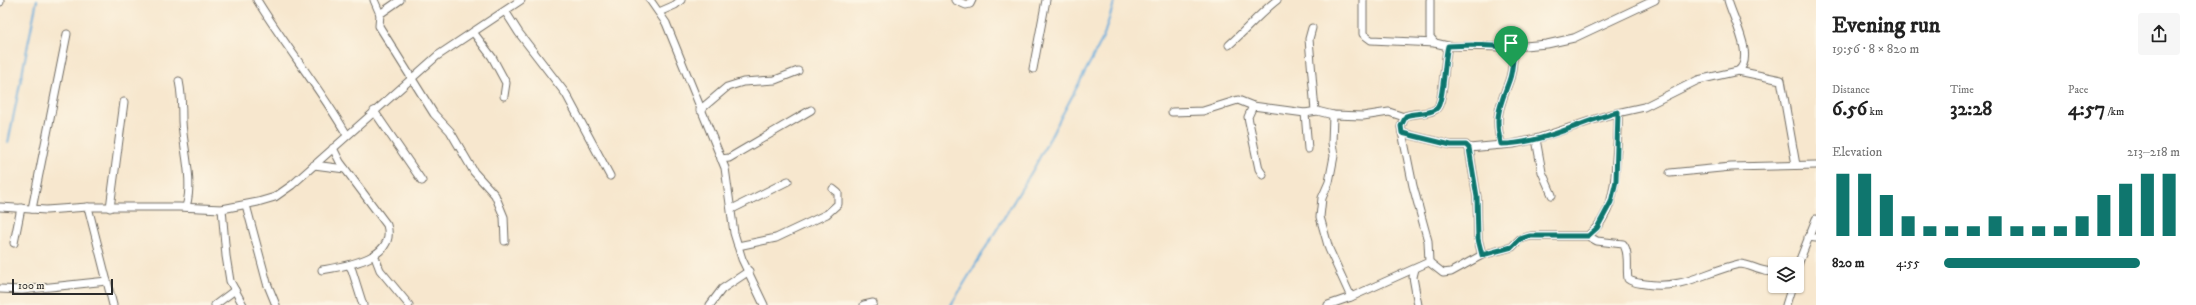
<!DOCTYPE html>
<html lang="en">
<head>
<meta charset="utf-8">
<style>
	body { margin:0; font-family:"IM FELL DW Pica",serif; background:#f6f6f6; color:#222; height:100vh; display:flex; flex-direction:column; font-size:15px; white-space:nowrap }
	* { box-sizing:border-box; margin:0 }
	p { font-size:13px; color:#767676 }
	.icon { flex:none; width:22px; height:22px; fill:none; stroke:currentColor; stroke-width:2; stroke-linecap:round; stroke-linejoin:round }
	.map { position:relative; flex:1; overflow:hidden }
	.side { display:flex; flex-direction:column; background:#fff; width:380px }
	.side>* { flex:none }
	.fabs { position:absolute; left:1768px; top:257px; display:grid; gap:8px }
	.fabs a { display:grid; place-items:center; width:36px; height:36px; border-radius:4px; background:#fff; box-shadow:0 1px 3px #0004; font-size:20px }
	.scale { position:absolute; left:12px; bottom:10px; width:101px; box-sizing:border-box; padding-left:4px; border:2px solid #2b2b2b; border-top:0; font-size:11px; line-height:14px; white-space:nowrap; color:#2b2b2b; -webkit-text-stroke:3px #fcf5e5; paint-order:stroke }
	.pin { position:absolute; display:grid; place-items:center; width:34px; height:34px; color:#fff; margin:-41px -17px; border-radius:50% 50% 50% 0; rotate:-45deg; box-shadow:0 0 4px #0007 }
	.pin .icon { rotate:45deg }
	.round { display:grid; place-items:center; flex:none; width:42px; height:42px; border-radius:4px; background:#f6f6f6 }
	.overview { display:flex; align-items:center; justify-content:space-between; height:68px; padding:0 16px }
	h1 { font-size:22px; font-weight:700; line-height:30px }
	.stats { display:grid; grid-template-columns:repeat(3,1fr); gap:6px; height:68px; padding:4px 16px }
	.stats div { display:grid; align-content:center }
	.stats b { font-size:20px; font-weight:700 }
	.stats small { font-size:11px; font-weight:400 }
	.stats p { font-size:11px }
	.chart { height:112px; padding:8px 16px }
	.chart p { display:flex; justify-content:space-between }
	.chart svg { width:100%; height:72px; margin-top:4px; stroke:#0f766e; stroke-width:6 }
	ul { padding:0 16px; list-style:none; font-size:13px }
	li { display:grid; grid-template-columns:64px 48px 1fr; align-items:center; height:30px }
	li i { height:10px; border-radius:5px; background:#0f766e }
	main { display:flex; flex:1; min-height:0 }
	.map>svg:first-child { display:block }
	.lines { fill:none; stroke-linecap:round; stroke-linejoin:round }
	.stream { stroke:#65aadb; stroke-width:2 }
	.street-casing { stroke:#726d64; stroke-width:9 }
	.street { stroke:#fff; stroke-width:7 }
	.route-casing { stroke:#fff; stroke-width:8 }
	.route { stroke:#0f766e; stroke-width:5 }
</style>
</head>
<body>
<main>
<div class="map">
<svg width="1816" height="305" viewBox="0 0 1816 305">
	<rect width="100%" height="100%" fill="#fcf5e5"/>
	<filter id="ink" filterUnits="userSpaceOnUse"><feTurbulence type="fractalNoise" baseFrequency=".025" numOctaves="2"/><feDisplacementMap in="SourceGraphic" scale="8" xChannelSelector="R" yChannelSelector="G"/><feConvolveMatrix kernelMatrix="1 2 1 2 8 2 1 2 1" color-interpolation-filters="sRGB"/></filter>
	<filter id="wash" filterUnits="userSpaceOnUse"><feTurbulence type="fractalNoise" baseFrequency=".012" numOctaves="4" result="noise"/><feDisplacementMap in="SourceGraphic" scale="16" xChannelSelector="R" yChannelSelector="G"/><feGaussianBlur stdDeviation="0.9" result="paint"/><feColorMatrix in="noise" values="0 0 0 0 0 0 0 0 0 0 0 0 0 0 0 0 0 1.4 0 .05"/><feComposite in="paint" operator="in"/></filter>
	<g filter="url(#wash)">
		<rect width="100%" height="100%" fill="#f7e7ce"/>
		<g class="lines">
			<g class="stream">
				<path d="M8 143 37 0"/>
				<path d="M951 305 1034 168 1103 38 1115 0"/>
			</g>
		</g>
	</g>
	<g filter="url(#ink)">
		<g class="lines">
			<defs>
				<g id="street">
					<path d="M257 0C285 46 320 88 347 135"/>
					<path d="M374 0 380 14"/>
					<path d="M400 0 380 14 379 26 434 114 450 131 474 172 495 195 504 217 505 241"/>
					<path d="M650 0 666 23 725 168 734 233 742 259 764 305"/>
					<path d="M955 0 966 5 970 4 972 0"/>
					<path d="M1363 0V34L1371 40 1435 43"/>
					<path d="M1430 0V37L1435 43 1448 46 1514 47 1547 44 1574 38 1655 0"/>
					<path d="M0 2V0"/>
					<path d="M505 11 519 33 566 94 610 176"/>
					<path d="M659 12 675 5 681 0"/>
					<path d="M1312 28 1309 39 1315 111"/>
					<path d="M473 32 492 57 506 83 504 96"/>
					<path d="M1229 45C1246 30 1260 13 1277 0"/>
					<path d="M1033 69 1046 0"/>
					<path d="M1738 71 1781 80 1796 165"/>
					<path d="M179 81C182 95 182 107 182 121 183 149 194 180 186 207"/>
					<path d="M700 110 727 87 743 82 775 80 798 71"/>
					<path d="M374 111 422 181"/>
					<path d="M1172 112 1203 111 1238 100 1253 106"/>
					<path d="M1333 115 1332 143 1334 156 1329 182 1322 198 1320 217 1329 249 1351 297"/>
					<path d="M1402 133 1451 145H1466L1469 148 1477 197 1478 239 1482 255"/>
					<path d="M1536 139 1542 172 1552 195"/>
					<path d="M1501 144C1494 116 1500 106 1509 81 1513 71 1513 58 1514 47"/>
					<path d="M1469 148 1513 144 1536 139 1608 115 1644 107 1698 80 1738 71C1756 58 1732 17 1728 0"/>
					<path d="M1308 149 1305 113 1317 111 1333 115 1363 116 1389 112 1404 117"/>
					<path d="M721 159 729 158 811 110"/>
					<path d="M314 165 345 169"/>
					<path d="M1670 173 1731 167 1816 165"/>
					<path d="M1263 175 1259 169 1248 117 1253 106 1305 113"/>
					<path d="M246 205 267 283 276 305"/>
					<path d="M0 207 46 210 88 207H179L222 209 258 202 275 197 292 185 437 56 521 0"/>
					<path d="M88 207 113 305"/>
					<path d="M110 208 124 102"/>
					<path d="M32 209 67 34"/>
					<path d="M222 209 226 256 230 281 243 305"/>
					<path d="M732 209 788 181"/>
					<path d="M1588 236C1612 215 1615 190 1616 160 1617 144 1619 128 1618 113"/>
					<path d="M1808 237 1816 238"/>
					<path d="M14 243 21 208"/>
					<path d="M738 246 776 238 827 214 838 204V193L833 189"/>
					<path d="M375 257 380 270 409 305"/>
					<path d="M1429 262 1443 273 1451 272 1482 255 1512 247 1520 239 1531 236H1588L1597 241 1623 244C1630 252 1626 268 1628 279 1633 283 1639 283 1645 284 1683 290 1704 272 1739 264 1752 264 1761 274 1775 271"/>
					<path d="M349 265 352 270 363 305"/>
					<path d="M1797 267 1816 219"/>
					<path d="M1415 269 1413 277 1418 305"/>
					<path d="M322 270C345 266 397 259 387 225L340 162 333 148"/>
					<path d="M0 289 22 290 107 281"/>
					<path d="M215 305 235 290"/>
					<path d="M710 305 722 289 749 271"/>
					<path d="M864 305 873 303"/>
					<path d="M1328 305 1351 297 1429 262 1428 241 1413 186 1401 127 1405 116C1415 112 1428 115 1436 109 1444 104 1444 59 1448 46"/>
					<path d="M1786 305 1792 286"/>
				</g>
			</defs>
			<use href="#street" class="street-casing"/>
			<use href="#street" class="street"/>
		</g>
	</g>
	<g class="lines" filter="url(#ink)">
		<defs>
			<path id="route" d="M1472 45 1514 47C1513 58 1513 71 1509 81 1500 106 1494 116 1501 144 1542 144 1580 122 1618 112L1616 181 1611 202 1597 228 1588 236H1530L1520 239 1512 247 1482 255 1478 239 1477 197 1469 148 1466 145H1451L1402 133 1401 126 1406 116C1415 112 1428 115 1436 109 1444 104 1444 59 1448 46Z"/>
		</defs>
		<use href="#route" class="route-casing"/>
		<use href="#route" class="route"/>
	</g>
</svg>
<div class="fabs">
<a><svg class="icon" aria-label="layers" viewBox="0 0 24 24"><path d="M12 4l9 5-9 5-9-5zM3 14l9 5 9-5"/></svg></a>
</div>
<div class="scale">100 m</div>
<div class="pin" style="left:1511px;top:67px;background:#1e9e55"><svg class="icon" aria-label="arrive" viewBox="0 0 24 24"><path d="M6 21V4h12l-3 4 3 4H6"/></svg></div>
</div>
<section class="side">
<div class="overview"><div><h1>Evening run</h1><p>19:56 · 8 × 820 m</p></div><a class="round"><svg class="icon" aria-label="share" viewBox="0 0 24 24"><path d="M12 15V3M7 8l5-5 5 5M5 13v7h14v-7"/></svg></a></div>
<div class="stats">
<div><p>Distance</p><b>6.56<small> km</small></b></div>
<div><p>Time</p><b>32:28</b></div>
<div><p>Pace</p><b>4:57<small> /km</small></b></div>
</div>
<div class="chart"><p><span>Elevation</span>213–218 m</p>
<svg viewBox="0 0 160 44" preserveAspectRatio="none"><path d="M5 44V6M15 44V6M25 44V19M35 44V32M45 44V38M55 44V38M65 44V38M75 44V32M85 44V38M95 44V38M105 44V38M115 44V32M125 44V19M135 44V12M145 44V6M155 44V6"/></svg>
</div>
<ul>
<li><b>820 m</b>4:55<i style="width:83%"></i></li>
</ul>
</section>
</main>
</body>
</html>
